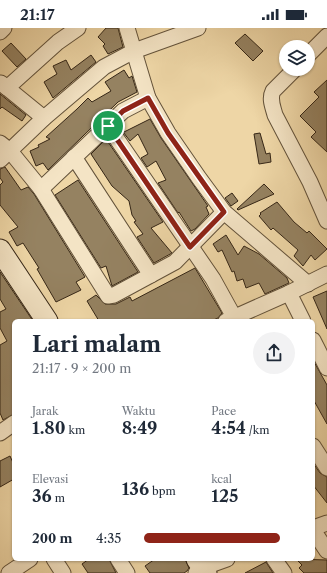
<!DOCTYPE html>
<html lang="id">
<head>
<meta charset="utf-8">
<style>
	body { margin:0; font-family:"Libre Caslon Text",serif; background:#f2f2f3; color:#1f2937; height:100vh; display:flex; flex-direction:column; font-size:15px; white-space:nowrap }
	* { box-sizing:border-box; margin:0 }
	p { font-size:13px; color:#747a83 }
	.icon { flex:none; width:22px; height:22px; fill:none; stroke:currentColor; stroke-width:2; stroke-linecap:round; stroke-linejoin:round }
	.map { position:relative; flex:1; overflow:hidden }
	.panel { position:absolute; left:12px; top:291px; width:303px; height:242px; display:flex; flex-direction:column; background:#fff; border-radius:6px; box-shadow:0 1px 3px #0004 }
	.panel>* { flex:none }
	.fabs { position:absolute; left:279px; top:12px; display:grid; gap:8px }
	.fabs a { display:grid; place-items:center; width:36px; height:36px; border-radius:50%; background:#fff; box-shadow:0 1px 3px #0004; font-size:20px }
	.pin { position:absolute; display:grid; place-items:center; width:34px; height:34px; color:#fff; margin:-17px; border:2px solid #fff; border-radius:50%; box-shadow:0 1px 4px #0007 }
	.round { display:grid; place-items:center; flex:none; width:42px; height:42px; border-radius:21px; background:#f2f2f3 }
	.head { display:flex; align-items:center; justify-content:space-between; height:68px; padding:0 20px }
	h1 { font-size:22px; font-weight:800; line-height:30px }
	.stats { display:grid; grid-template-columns:repeat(3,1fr); gap:6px; height:68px; padding:4px 20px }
	.stats div { display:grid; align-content:center }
	.stats b { font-size:17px; font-weight:800 }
	.stats small { font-size:11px; font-weight:400 }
	.stats p { font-size:11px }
	ul { padding:0 20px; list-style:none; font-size:13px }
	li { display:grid; grid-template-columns:64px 48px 1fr; align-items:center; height:30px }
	li i { height:10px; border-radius:5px; background:#8f2418 }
	.status { display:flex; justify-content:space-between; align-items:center; height:28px; padding:0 20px; background:#fff; direction:ltr }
	.status svg { height:11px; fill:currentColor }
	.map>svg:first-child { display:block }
	.building { fill:#958261; stroke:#352616 }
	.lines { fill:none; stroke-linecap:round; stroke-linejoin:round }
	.street-casing { stroke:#63523a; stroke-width:17 }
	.secondary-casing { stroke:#352616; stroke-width:23 }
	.street { stroke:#f4e4c5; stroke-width:15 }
	.secondary { stroke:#f4e4c5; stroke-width:21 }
	.route-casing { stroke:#fff; stroke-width:8 }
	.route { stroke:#8f2418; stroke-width:5 }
</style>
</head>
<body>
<div class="status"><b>21:17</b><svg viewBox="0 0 49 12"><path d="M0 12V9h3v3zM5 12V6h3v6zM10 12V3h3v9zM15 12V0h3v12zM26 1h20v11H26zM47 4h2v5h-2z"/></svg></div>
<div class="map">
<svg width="327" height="545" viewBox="0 0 327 545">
	<rect width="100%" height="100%" fill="#eed6a6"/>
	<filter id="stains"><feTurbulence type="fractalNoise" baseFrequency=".005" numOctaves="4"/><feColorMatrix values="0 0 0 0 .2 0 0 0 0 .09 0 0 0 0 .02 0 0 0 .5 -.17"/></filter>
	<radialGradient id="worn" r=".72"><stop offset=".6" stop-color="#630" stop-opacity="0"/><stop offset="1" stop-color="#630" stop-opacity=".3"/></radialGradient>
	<g class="building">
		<path d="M106 0H118L123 19 108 26 103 18 105 16 98 9Z"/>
		<path d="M245 6 263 23 253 33 235 15Z"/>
		<path d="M11 15 26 31 17 39 2 23Z"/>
		<path d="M91 27 96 34 53 70 44 54 57 46 53 38 66 32 71 42Z"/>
		<path d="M124 42 129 50 132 48 137 64 118 74 48 142 43 135 36 138 30 123 39 119 38 117 50 111 46 109 77 81 88 70 92 74 111 63 105 54Z"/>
		<path d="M327 52V124L311 109 316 104 300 88 319 69 314 64Z"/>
		<path d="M0 66 26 87 22 93 2 79 0 81Z"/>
		<path d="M150 91 161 110 208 178 206 179 209 186 195 201 191 203 179 184 178 185 158 155 166 152 156 133 147 139 141 130 148 126 138 106 130 113 120 100 124 104Z"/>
		<path d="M260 105 266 126 270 125 271 134 259 136 254 106Z"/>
		<path d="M106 111 163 194 151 200 172 225 154 235 137 209 143 206 134 194 136 193 132 187 129 173 112 158 91 126Z"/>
		<path d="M5 139 21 162 28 159 34 166 85 249 76 254 81 262 56 274 37 241 39 240 23 215 17 218 9 204 18 199 0 177V157L3 154 0 150V141Z"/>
		<path d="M78 152 138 244 112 258 106 238 101 240 55 167Z"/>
		<path d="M264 156 274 166 238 182 237 181Z"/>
		<path d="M232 165 238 173 231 178 225 170Z"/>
		<path d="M277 174 294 194 307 205 309 203 327 221 315 232 311 227 303 238 294 228 298 222 273 200 271 202 259 188 261 186 260 185Z"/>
		<path d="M226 207 238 227 244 218 259 226 287 250 289 255 265 266 259 255 246 260 243 251 237 253 234 243 232 244 222 222 218 224 213 216Z"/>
		<path d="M195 240 222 285 218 290 211 293H99L87 273 96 267 105 276H116L130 269 132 273Z"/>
		<path d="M0 244 33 293H14V386L3 392 0 385V317L7 313 0 300V284L6 281 0 271Z"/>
		<path d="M327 263V301L313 269Z"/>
		<path d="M313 332 327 357V396L313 371Z"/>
		<path d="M10 428 14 437V451L0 459V433Z"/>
		<path d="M313 435 320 445 327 449V475L313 457Z"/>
		<path d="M89 531H109L116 545H88L82 536Z"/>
		<path d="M155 531H185L189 540 187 543 184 545H150L145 538Z"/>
		<path d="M296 531 327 532V545H304L299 540 302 537Z"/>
		<path d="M266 534 273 545H245Z"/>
	</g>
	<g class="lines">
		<defs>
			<g id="street">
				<path d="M127 0 148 70 168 105 199 150 224 184 308 256"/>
				<path d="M0 4 4 0"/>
				<path d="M308 27 327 8"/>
				<path d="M295 41 273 63C269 71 273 79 275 87L310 154 327 193"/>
				<path d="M1 55 44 90"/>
				<path d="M7 60 58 14 78 0"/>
				<path d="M108 98 213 251 234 289"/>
				<path d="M0 115 10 123 41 161 108 268 114 267 175 234 224 184"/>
				<path d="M74 129 151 247"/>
				<path d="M0 132 44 90 104 39 134 23 198 0"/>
				<path d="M41 161 123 83 148 70"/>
				<path d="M289 265 303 293"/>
				<path d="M226 293 289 265 327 246"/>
				<path d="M313 312 327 340"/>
				<path d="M0 405 14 395"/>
				<path d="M313 418 327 440"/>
				<path d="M313 500 327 495"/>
				<path d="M313 502 327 523"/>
				<path d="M54 531 63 545"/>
				<path d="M118 531 127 545"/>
				<path d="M274 531 284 545"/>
				<path d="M9 545 30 531"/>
				<path d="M196 545 213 536 227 531"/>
			</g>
			<g id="secondary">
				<path d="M0 222 47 293"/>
				<path d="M197 531 206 545"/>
			</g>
		</defs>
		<use href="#street" class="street-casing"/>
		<use href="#secondary" class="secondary-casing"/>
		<use href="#street" class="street"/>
		<use href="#secondary" class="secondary"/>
	</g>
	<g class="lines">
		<defs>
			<path id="route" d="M148 70 168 105 224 184 190 219 108 98 123 83Z"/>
		</defs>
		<use href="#route" class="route-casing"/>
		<use href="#route" class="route"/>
	</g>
	<rect width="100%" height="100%" filter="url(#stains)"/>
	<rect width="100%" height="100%" fill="url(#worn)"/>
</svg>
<div class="fabs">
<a><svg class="icon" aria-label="layers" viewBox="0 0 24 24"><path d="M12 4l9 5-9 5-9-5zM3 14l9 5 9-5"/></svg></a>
</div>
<div class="pin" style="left:108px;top:98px;background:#1e9e55"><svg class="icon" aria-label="arrive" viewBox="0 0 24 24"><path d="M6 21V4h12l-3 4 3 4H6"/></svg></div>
<section class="panel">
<div class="head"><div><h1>Lari malam</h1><p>21:17 · 9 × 200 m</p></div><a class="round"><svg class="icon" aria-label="share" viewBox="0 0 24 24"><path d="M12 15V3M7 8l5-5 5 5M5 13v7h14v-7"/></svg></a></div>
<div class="stats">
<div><p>Jarak</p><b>1.80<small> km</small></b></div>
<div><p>Waktu</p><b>8:49</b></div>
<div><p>Pace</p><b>4:54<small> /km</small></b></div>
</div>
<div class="stats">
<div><p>Elevasi</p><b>36<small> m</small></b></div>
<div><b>136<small> bpm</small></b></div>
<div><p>kcal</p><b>125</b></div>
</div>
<ul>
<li><b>200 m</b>4:35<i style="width:90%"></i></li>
</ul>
</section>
</div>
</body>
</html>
